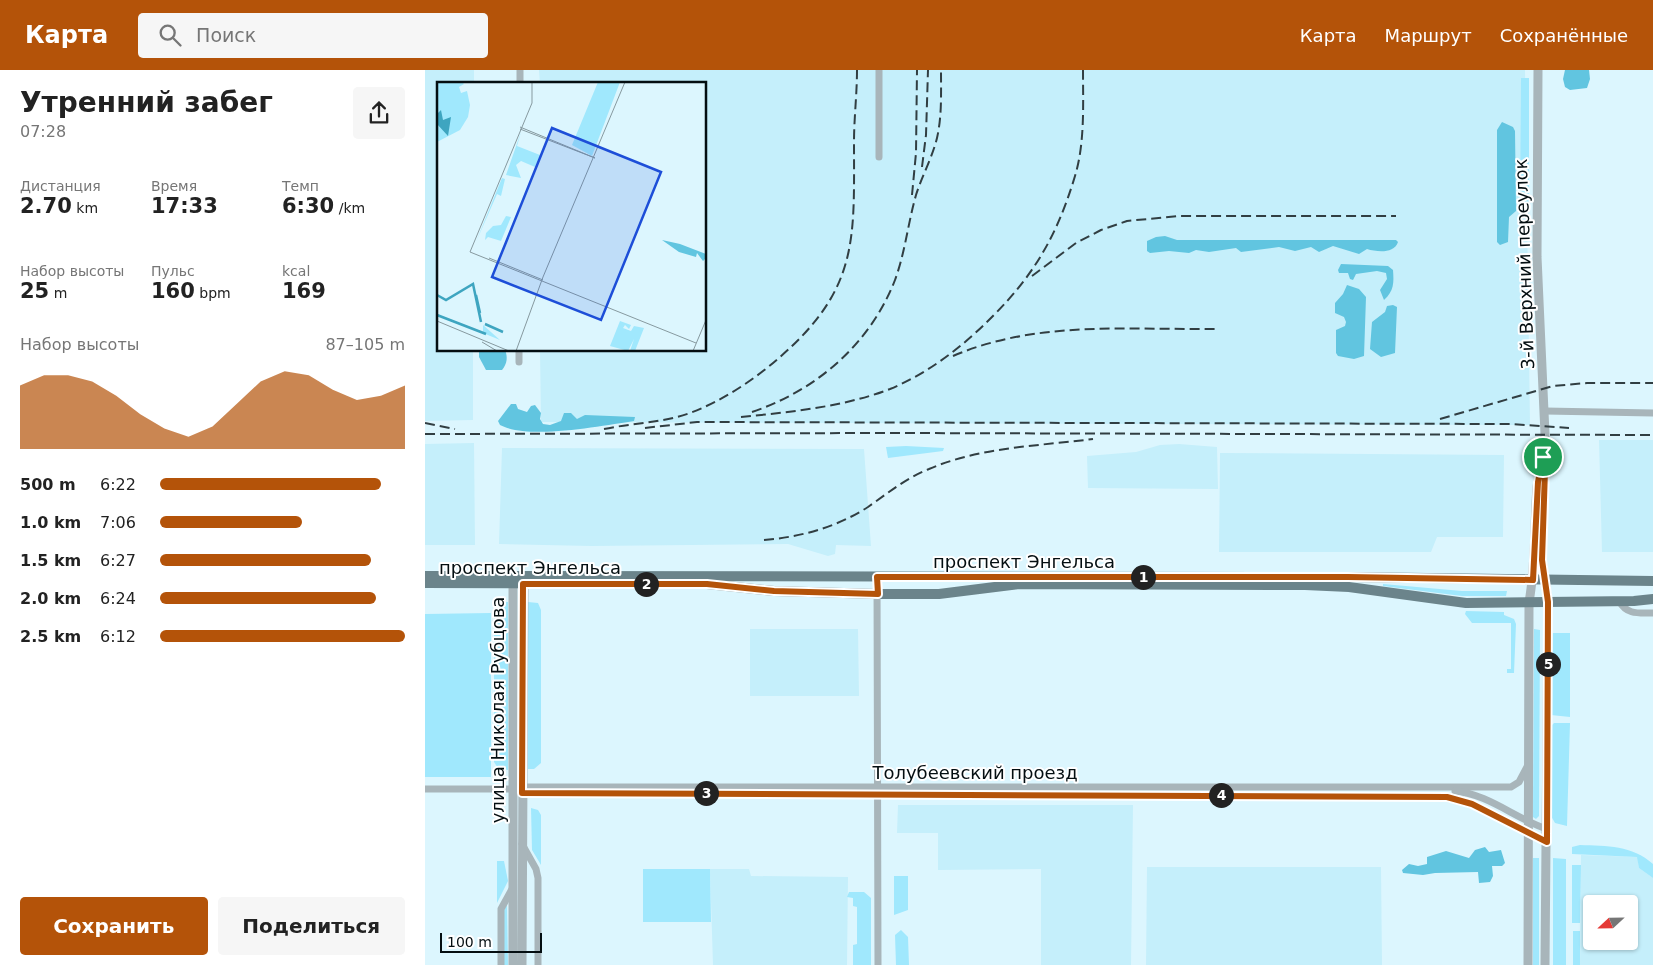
<!DOCTYPE html>
<html lang="ru">
<head>
<meta charset="utf-8">
<style>
	body { margin:0; font-family:"DejaVu Sans",sans-serif; background:#f6f6f6; color:#222; height:100vh; display:flex; flex-direction:column; font-size:19px; white-space:nowrap }
	* { box-sizing:border-box; margin:0 }
	p { font-size:16px; color:#767676 }
	.icon { flex:none; width:28px; height:28px; fill:none; stroke:currentColor; stroke-width:2; stroke-linecap:round; stroke-linejoin:round }
	.map { position:relative; flex:1; overflow:hidden }
	.panel { display:flex; flex-direction:column; background:#fff; width:425px }
	.panel>* { flex:none }
	.needle { width:32px; rotate:248deg }
	.buttons { position:absolute; left:1158px; top:825px; display:grid; gap:10px }
	.buttons a { display:grid; place-items:center; width:55px; height:55px; border-radius:5px; background:#fff; box-shadow:0 1px 4px #0004; font-size:25px }
	.scale { position:absolute; left:15px; bottom:12px; width:102px; box-sizing:border-box; padding-left:5px; border:2px solid #040e11; border-top:0; font-size:14px; line-height:18px; white-space:nowrap; color:#040e11; -webkit-text-stroke:4px #fff; paint-order:stroke }
	.pin { position:absolute; display:grid; place-items:center; width:42px; height:42px; color:#fff; margin:-21px; border:2px solid #fff; border-radius:50%; box-shadow:0 1px 5px #0007 }
	.km { position:absolute; width:25px; height:25px; margin:-12px; border-radius:50%; background:#222; color:#fff; font-size:14px; line-height:25px; text-align:center }
	.round { display:grid; place-items:center; flex:none; width:52px; height:52px; border-radius:5px; background:#f6f6f6 }
	.overview { display:flex; align-items:center; justify-content:space-between; height:85px; padding:0 20px }
	h1 { font-size:28px; font-weight:700; line-height:38px }
	.stats { display:grid; grid-template-columns:repeat(3,1fr); gap:8px; height:85px; padding:5px 20px }
	.stats div { display:grid; align-content:center }
	.stats b { font-size:21px; font-weight:700 }
	.stats small { font-size:14px; font-weight:400 }
	.stats p { font-size:14px }
	.chart { height:140px; padding:10px 20px }
	.chart p { display:flex; justify-content:space-between }
	.chart svg { width:100%; height:90px; margin-top:5px; fill:#b45309; opacity:.7 }
	.cta { display:flex; gap:10px; margin-top:auto; padding:10px 20px }
	.cta a { flex:1; height:58px; border-radius:5px; background:#b45309; color:#fff; font-size:20px; font-weight:700; line-height:58px; text-align:center }
	.cta a+a { background:#f6f6f6; color:#222 }
	ul { padding:0 20px; list-style:none; font-size:16px }
	li { display:grid; grid-template-columns:80px 60px 1fr; align-items:center; height:38px }
	li i { height:12px; border-radius:6px; background:#b45309 }
	header { display:flex; align-items:center; gap:30px; box-sizing:border-box; height:70px; padding:0 25px; background:#b45309; color:#fff }
	header strong { font-size:24px }
	nav { display:flex; gap:28px; margin-inline-start:auto; font-size:18px }
	.search { width:350px; height:45px; background:#f6f6f6; display:flex; align-items:center; gap:12px; box-sizing:border-box; padding:0 18px; border-radius:5px; color:#767676; font-size:19px }
	main { display:flex; flex:1; min-height:0 }
	.map>svg:first-child { display:block }
	.built { fill:#c5effb; fill-rule:evenodd }
	.green { fill:#a0e8fd }
	.forest { fill:#61c5e0 }
	.lines { fill:none; stroke-linecap:round; stroke-linejoin:round }
	.minor { stroke:#a8b5ba; stroke-width:7 }
	.tertiary { stroke:#a8b5ba; stroke-width:9 }
	.primary { stroke:#6b848b; stroke-width:10 }
	.rail { stroke:#313e42; stroke-width:2; stroke-dasharray:10 5; stroke-linecap:butt }
	.route-casing { stroke:#fff; stroke-width:10 }
	.route { stroke:#b45309; stroke-width:6 }
	.labels { text-anchor:middle; dominant-baseline:central; stroke-width:4; stroke-linejoin:round; paint-order:stroke }
	.street-label { font-size:18px; fill:#040e11; stroke:#fff }
	.inset-river { fill:none; stroke:#3ea5c0; stroke-width:2.5 }
	.inset-road { fill:none; stroke:#86999f; stroke-width:1 }
	.view { fill:#1d4ed8; fill-opacity:0.15; stroke:#1d4ed8; stroke-width:2.5 }
	.inset-edge { fill:none; stroke:#040e11; stroke-width:2.5 }
</style>
</head>
<body>
<header>
<strong>Карта</strong>
<div class="search"><svg class="icon" aria-label="search" viewBox="0 0 24 24"><circle cx="10" cy="10" r="6"/><path d="M15 15l6 6"/></svg>Поиск</div>
<nav><a>Карта</a><a>Маршрут</a><a>Сохранённые</a></nav>
</header>
<main>
<section class="panel">
<div class="overview"><div><h1>Утренний забег</h1><p>07:28</p></div><a class="round"><svg class="icon" aria-label="share" viewBox="0 0 24 24"><path d="M12 15V3M7 8l5-5 5 5M5 13v7h14v-7"/></svg></a></div>
<div class="stats">
<div><p>Дистанция</p><b>2.70<small> km</small></b></div>
<div><p>Время</p><b>17:33</b></div>
<div><p>Темп</p><b>6:30<small> /km</small></b></div>
</div>
<div class="stats">
<div><p>Набор высоты</p><b>25<small> m</small></b></div>
<div><p>Пульс</p><b>160<small> bpm</small></b></div>
<div><p>kcal</p><b>169</b></div>
</div>
<div class="chart"><p><span>Набор высоты</span>87–105 m</p>
<svg viewBox="0 0 160 44" preserveAspectRatio="none"><path d="M0 44V13L10 8L20 8L30 11L40 18L50 27L60 34L70 38L80 33L90 22L100 11L110 6L120 8L130 15L140 20L150 18L160 13V44z"/></svg>
</div>
<ul>
<li><b>500 m</b>6:22<i style="width:90%"></i></li>
<li><b>1.0 km</b>7:06<i style="width:58%"></i></li>
<li><b>1.5 km</b>6:27<i style="width:86%"></i></li>
<li><b>2.0 km</b>6:24<i style="width:88%"></i></li>
<li><b>2.5 km</b>6:12<i style="width:100%"></i></li>
</ul>
<div class="cta"><a>Сохранить</a><a>Поделиться</a></div>
</section>
<div class="map">
<svg width="1228" height="895" viewBox="0 0 1228 895">
	<rect width="100%" height="100%" fill="#dcf6fe"/>
	<g class="built">
		<path d="M0 0H49V14H14V280H48V350L0 351Z"/>
		<path d="M114 0H1100L1105 355 116 352 115 280H280V14H115Z"/>
		<path d="M1174 370H1228V482H1177Z"/>
		<path d="M49 373 50 475H0V374Z"/>
		<path d="M754 374 792 377 793 419 663 418 662 386 711 382 735 375Z"/>
		<path d="M77 378 439 379 446 476 411 475 410 484 403 486 363 474 167 476 74 474Z"/>
		<path d="M795 383 1079 385 1078 467H1012L1006 482H794Z"/>
		<path d="M325 559H433L434 626H325Z"/>
		<path d="M473 735H708L706 895H616V799L513 800V763H472Z"/>
		<path d="M1156 785 1213 787 1214 798 1228 808V895H1155ZM1166 834H1204V871H1166Z"/>
		<path d="M722 797H956L957 895H721Z"/>
		<path d="M285 799H324L326 806 423 807 422 895H288Z"/>
	</g>
	<g class="green">
		<path d="M1096 8H1104V145H1095Z"/>
		<path d="M481 376 519 378 518 381 463 388 461 377Z"/>
		<path d="M958 514 1037 521H1082L1081 526H1037L958 516Z"/>
		<path d="M77 532H83V700L73 698 69 692V540L73 534Z"/>
		<path d="M103 532 113 533 116 540V693L109 699H103Z"/>
		<path d="M1041 541 1079 542V545L1089 549 1091 554 1089 603H1082V599H1086V553H1047L1040 544Z"/>
		<path d="M66 543V707H0V544Z"/>
		<path d="M1109 559 1115 560 1114 746 1111 749 1108 747Z"/>
		<path d="M1127 563H1145V647L1126 645Z"/>
		<path d="M1129 653H1145L1142 756 1130 753 1126 746 1127 655Z"/>
		<path d="M106 738 113 740 116 745V795L107 780Z"/>
		<path d="M1155 775C1182 776 1207 775 1228 794V808L1214 798 1212 787 1147 784V777Z"/>
		<rect x="1108" y="788" width="6" height="107"/>
		<path d="M1128 788 1141 789V895H1128Z"/>
		<path d="M72 791H79L83 811 72 833Z"/>
		<path d="M1147 795H1156L1155 853H1147Z"/>
		<path d="M218 799H285L286 852H218Z"/>
		<path d="M469 806H483V840L469 845Z"/>
		<path d="M424 822H439L446 828V895H428V875L432 874V837L428 836V828L422 827Z"/>
		<path d="M82 835 83 895H79V840Z"/>
		<path d="M476 860 483 867 484 895H471L470 865Z"/>
		<rect x="1148" y="861" width="7" height="34"/>
	</g>
	<g class="forest">
		<path d="M1140 0H1164L1165 9 1162 18 1145 20 1140 17 1138 9Z"/>
		<path d="M1077 52 1088 57 1090 61 1091 141 1084 147 1083 172 1075 175 1072 172V60Z"/>
		<path d="M740 166 752 170H971L973 172C969 184 952 182 942 179L934 184 908 176 894 182 886 177 870 181 854 177 816 182 811 178 784 182 771 180 764 183 744 181 725 183 722 181V171L731 167Z"/>
		<path d="M916 194 963 196 968 200C969 213 969 221 959 230L955 220 962 209 961 203 952 201 931 204 928 210 925 209 923 203H914L913 200Z"/>
		<path d="M922 215 934 219 941 227 939 286 929 289 913 286 911 283V260L920 256 921 252 919 247 910 243V233L918 224Z"/>
		<path d="M968 235 972 237 970 283 956 287 945 279 947 252 960 242 962 236Z"/>
		<path d="M54 280H80C83 287 82 294 77 300H61L54 287Z"/>
		<path d="M86 334H91L93 339 102 342 106 336 110 335 116 343 115 349 118 354 125 355 136 351 139 343H146L152 349 160 345 210 347 209 351C176 356 104 370 75 355L73 351Z"/>
		<path d="M1060 777 1064 782 1076 780 1080 793 1077 796H1067L1068 806 1065 812 1054 813 1053 802 1010 803 998 805 978 803 977 800 984 794 993 796 1002 794V787L1021 781 1044 788 1050 780Z"/>
	</g>
	<g class="lines">
		<g class="minor">
			<path d="M454 0V87"/>
			<path d="M95 14V0"/>
			<path d="M94 292V280"/>
			<path d="M1120 341 1228 343"/>
			<path d="M452 507 453 895"/>
			<path d="M1194 531C1202 545 1213 543 1228 543"/>
			<path d="M93 717H1086L1094 712 1103 695"/>
			<path d="M0 719H88L97 723 999 726 1037 730 1122 772"/>
			<path d="M1030 721C1063 724 1091 749 1122 759"/>
			<path d="M97 774 111 799 113 808V895"/>
			<path d="M76 895V839L87 819"/>
		</g>
		<g class="tertiary">
			<path d="M1119 390 1117 490 1123 532 1120 895"/>
			<path d="M88 895V514L93 506 99 514 97 895"/>
			<path d="M1103 895 1104 532C1111 494 1109 456 1112 417 1114 399 1120 382 1120 364L1112 187 1113 0"/>
		</g>
		<g class="primary">
			<path d="M0 506 923 507 1228 511"/>
			<path d="M0 513 282 514 349 521 453 524H514L594 514 880 515 924 517 1041 533 1209 531 1228 529"/>
		</g>
		<g class="rail">
			<path d="M497 97 501 65 503 0"/>
			<path d="M487 125 491 83 492 0"/>
			<path d="M607 206 651 173 676 160 702 151 754 146H971"/>
			<path d="M528 286C612 250 703 260 792 259"/>
			<path d="M327 342C392 320 445 274 470 210 480 183 483 153 491 125 497 106 507 88 512 68 517 46 516 23 516 0"/>
			<path d="M316 347C366 342 418 337 465 319 496 306 522 288 547 266 601 217 629 176 650 106 660 73 658 34 658 0"/>
			<path d="M1015 349 1128 316 1162 313H1228"/>
			<path d="M0 353 30 359"/>
			<path d="M220 358 272 352 1087 354 1144 358"/>
			<path d="M179 359C208 353 237 353 265 343 297 331 329 310 355 287 434 218 429 169 429 72 429 48 432 24 432 0"/>
			<path d="M0 364 464 363 1228 365"/>
			<path d="M339 470C376 467 412 457 443 437 463 423 481 408 504 399 555 377 614 376 668 369"/>
		</g>
	</g>
	<g class="lines">
		<defs>
			<path id="route" d="M1118 387 1120 400 1117 490 1123 532 1122 772 1047 734 1022 727 97 723 98 514H282L349 521 453 524 452 507H923L1108 510 1113 412Z"/>
		</defs>
		<use href="#route" class="route-casing"/>
		<use href="#route" class="route"/>
	</g>
	<g class="labels">
		<g class="street-label">
			<text transform="translate(1099 194) rotate(-92)">3-й Верхний переулок</text>
			<text x="599" y="491">проспект Энгельса</text>
			<text x="105" y="497">проспект Энгельса</text>
			<text transform="translate(72 640) rotate(-90)">улица Николая Рубцова</text>
			<text x="550" y="702">Толубеевский проезд</text>
		</g>
	</g>
	<g transform="translate(12 12)">
		<rect width="269" height="269" fill="#dcf6fe"/>
		<path d="M0 0H25L27 2 22 5 24 11 30 9 33 23 31 35 23 48 0 60ZM161 0H183L155 74 135 63ZM84 50 80 64 103 73 98 85 84 79 79 83 84 96 69 93ZM65 96 68 97 64 114 60 112 39 160ZM69 134 74 135 64 159 51 155 48 158 49 151 56 144 64 143ZM0 232 46 250V243L63 258ZM183 239 194 243 192 247 188 243 186 246 194 249 197 244 207 246 198 269H193L197 257 191 269 173 264Z" fill="#a0e8fd"/>
		<path d="M225 158 243 162 269 172V176L266 179 260 171 259 175 242 170Z" fill="#61c5e0"/>
		<path d="M4 28 6 38 14 35 11 54 0 42V32Z" fill="#3ea5c0"/>
		<path class="inset-river" d="M0 213 9 218 36 202 44 240M39 213 43 231M0 233 49 252M48 242 66 250"/>
		<path class="inset-road" d="M83 47 158 76 83 45M33 170 259 261M33 170 95 21V0M52 176 106 198M0 239 72 269M45 260 60 269M79 269 106 195 188 0M256 269 269 238"/>
		<path class="view" d="M115 46 224 90 164 238 55 195Z"/>
		<rect width="269" height="269" class="inset-edge"/>
	</g>
</svg>
<div class="buttons">
<a><svg class="needle" viewBox="-14 -14 28 28"><path d="M0-13l5 13h-10z" fill="#e53935"/><path d="M0 13l5-13h-10z" fill="#767676"/></svg></a>
</div>
<div class="scale">100 m</div>
<div class="pin" style="left:1118px;top:387px;background:#1e9e55"><svg class="icon" aria-label="arrive" viewBox="0 0 24 24"><path d="M6 21V4h12l-3 4 3 4H6"/></svg></div>
<b class="km" style="left:718px;top:507px">1</b>
<b class="km" style="left:221px;top:514px">2</b>
<b class="km" style="left:281px;top:723px">3</b>
<b class="km" style="left:796px;top:725px">4</b>
<b class="km" style="left:1123px;top:594px">5</b>
</div>
</main>
</body>
</html>
